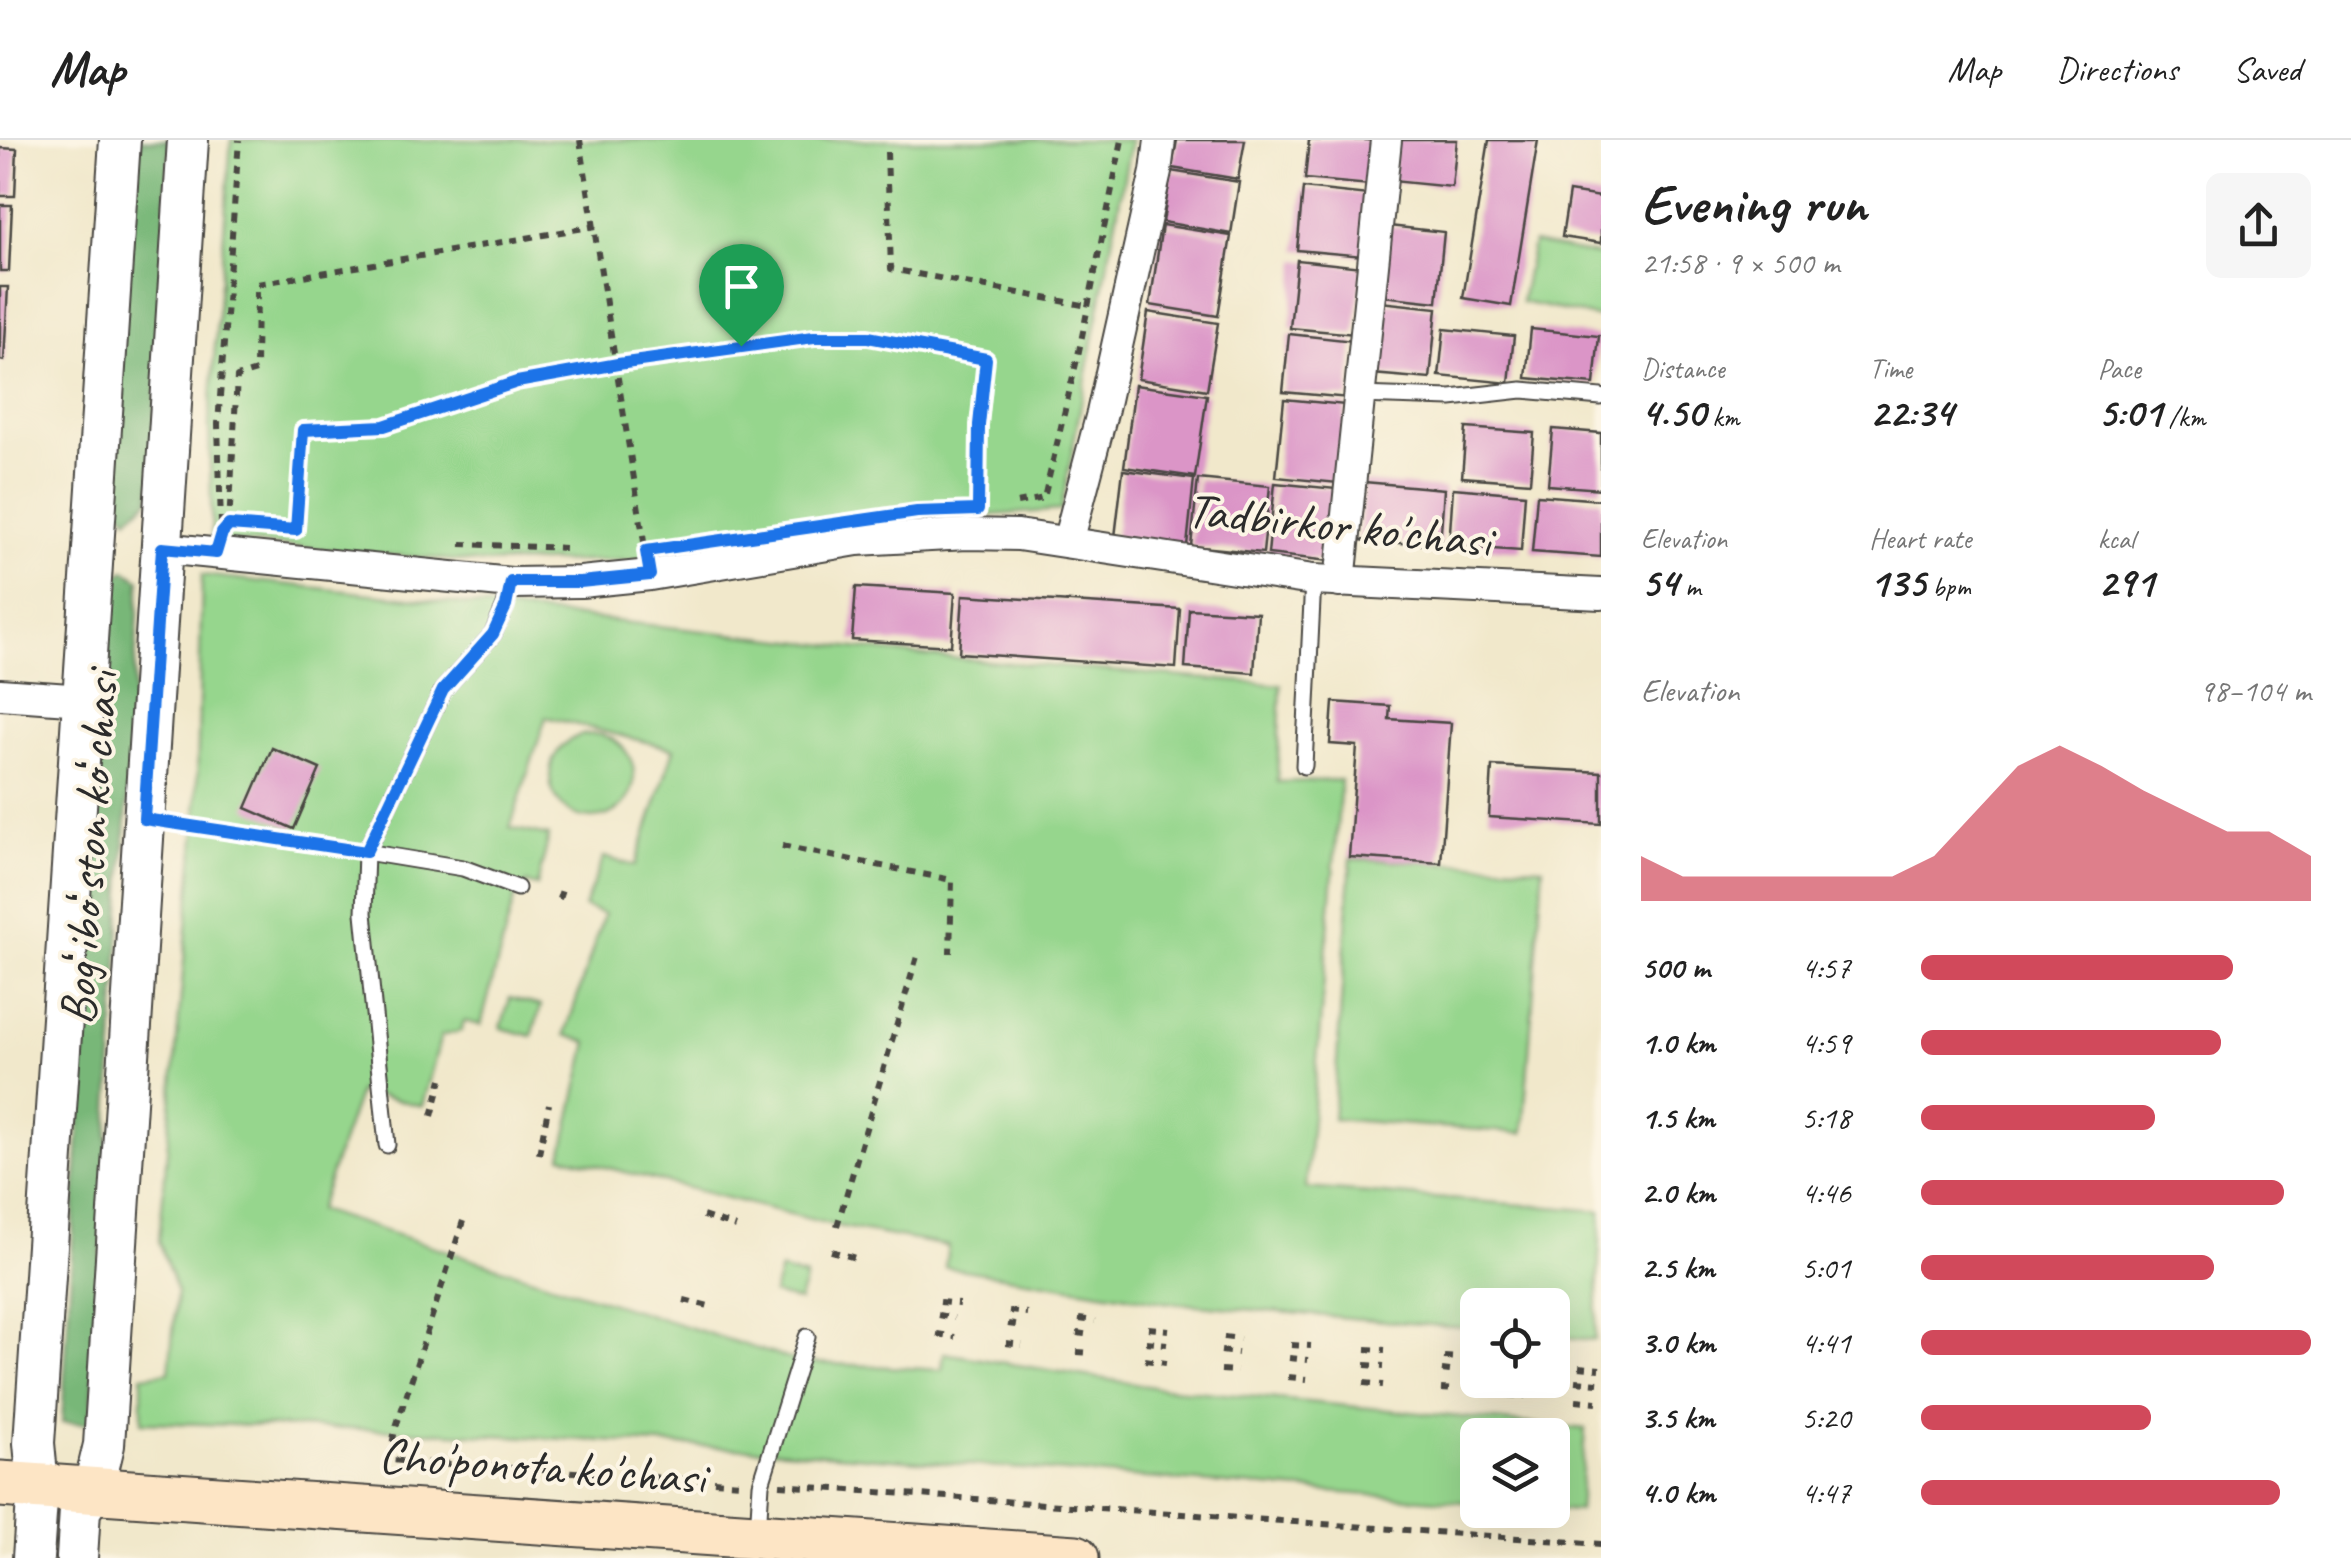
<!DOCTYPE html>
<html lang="en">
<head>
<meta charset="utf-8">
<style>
	body { margin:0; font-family:Caveat,sans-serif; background:#f6f6f6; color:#222; height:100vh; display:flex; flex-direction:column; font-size:38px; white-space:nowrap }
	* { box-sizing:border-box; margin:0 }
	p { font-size:32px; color:#767676 }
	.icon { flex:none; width:55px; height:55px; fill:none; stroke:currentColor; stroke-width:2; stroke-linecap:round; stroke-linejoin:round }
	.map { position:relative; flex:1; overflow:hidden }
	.panel { display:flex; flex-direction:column; background:#fff; width:750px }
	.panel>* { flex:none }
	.fabs { position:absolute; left:1460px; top:1148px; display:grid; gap:20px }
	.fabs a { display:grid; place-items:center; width:110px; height:110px; border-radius:15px; background:#fff; box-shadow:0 10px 40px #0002; font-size:50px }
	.pin { position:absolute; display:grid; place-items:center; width:85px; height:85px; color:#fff; margin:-102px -42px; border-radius:50% 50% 50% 0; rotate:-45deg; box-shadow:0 0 10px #0007 }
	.pin .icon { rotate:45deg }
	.round { display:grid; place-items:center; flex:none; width:105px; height:105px; border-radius:15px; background:#f6f6f6 }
	.summary { display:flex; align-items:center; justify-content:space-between; height:170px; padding:0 40px }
	h1 { font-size:55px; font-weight:600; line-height:75px }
	.stats { display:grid; grid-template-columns:repeat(3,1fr); gap:15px; height:170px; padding:10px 40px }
	.stats div { display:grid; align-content:center }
	.stats b { font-size:42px; font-weight:600 }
	.stats small { font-size:28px; font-weight:400 }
	.stats p { font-size:28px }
	.chart { height:280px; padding:20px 40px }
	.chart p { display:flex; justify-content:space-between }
	.chart svg { width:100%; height:180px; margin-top:10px; fill:#d1495b; opacity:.7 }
	ul { padding:0 40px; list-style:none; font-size:32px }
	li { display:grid; grid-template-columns:160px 120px 1fr; align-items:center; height:75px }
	li i { height:25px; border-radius:12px; background:#d1495b }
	header { display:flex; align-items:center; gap:60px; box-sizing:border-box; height:140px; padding:0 50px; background:#fff; border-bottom:2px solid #e0e0e0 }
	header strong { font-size:48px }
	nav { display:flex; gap:55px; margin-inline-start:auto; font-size:35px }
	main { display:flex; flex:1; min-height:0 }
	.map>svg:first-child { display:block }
	.green { fill:#96d68d; stroke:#60805c; stroke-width:2.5 }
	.forest { fill:#78b778; stroke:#527152; stroke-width:2.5 }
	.building { fill:#db95c7 }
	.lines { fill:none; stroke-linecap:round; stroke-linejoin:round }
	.service-casing { stroke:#494743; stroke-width:19 }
	.minor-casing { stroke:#494743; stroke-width:34 }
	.tertiary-casing { stroke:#494743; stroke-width:44 }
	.secondary-casing { stroke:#494743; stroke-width:49 }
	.path { stroke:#494743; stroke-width:6; stroke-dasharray:8 8; stroke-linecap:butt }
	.service { stroke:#fff; stroke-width:15 }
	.minor { stroke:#fff; stroke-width:30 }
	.tertiary { stroke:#fff; stroke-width:40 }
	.secondary { stroke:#fde5c5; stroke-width:45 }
	.route-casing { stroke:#fff; stroke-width:20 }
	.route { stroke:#1a73e8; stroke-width:12 }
	.labels { text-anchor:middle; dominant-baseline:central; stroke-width:8; stroke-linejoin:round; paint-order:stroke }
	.street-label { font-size:50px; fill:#2b2b2b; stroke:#fcf5e5 }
</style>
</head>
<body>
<header>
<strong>Map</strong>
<nav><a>Map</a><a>Directions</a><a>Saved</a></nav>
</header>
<main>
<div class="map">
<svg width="1601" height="1418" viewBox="0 0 1601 1418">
	<rect width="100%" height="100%" fill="#fcf5e5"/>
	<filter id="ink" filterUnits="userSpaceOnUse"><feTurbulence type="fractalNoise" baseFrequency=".01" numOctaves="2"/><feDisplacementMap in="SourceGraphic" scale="20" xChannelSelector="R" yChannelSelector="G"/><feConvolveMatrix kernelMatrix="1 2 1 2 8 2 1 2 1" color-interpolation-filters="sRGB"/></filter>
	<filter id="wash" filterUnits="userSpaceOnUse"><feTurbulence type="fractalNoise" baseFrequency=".0048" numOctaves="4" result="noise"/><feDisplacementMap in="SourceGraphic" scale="40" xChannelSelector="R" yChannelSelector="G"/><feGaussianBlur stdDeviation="2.25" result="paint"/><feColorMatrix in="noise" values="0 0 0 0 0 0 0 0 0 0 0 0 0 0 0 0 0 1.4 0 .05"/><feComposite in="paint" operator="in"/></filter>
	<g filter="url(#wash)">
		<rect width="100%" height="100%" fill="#f1e8cb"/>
		<g class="green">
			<path d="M231 0H1131L1061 370 924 380 648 420 485 423 212 400 209 284Z"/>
			<path d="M1533 103 1601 116V178L1521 162Z"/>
			<path d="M202 435 927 516 1281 545 1277 642 1341 640 1306 1048 1601 1071 1595 1200 1553 1196 1552 1165H1478L1477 1189 1164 1162 945 1127 948 1106 837 1086 562 1016 588 902 565 895 604 774 584 767 604 717 635 726 674 609 546 577 510 688 549 696 537 746 526 743 524 750 517 748 481 885 464 881 461 891 441 896 422 966 359 951 318 1070 799 1222 942 1230 944 1213 1153 1247 1585 1289 1579 1371 1553 1369 1552 1295H1478L1477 1363 772 1310 395 1290 142 1282V1236L169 1232 177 1152 159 1101 196 687Z"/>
			<circle cx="592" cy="636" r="42"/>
			<path d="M1351 719 1543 727 1523 993 1333 979Z"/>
			<path d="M510 858 541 866 532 896 501 888Z"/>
			<path d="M780 1130 806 1137 799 1161 773 1154Z"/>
		</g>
		<g class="forest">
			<path d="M134 0H170L150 359 128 378 112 361Z"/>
			<path d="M125 430 140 440 91 1284 62 1282 111 442Z"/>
		</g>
		<g id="blocks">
			<g class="building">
				<path d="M1177 0H1245L1238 39 1172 28Z"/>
				<path d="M1309 0H1375L1370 45 1305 39Z"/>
				<path d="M1396 0H1457L1452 47 1392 41Z"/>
				<path d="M1489 0H1538L1511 166 1463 158Z"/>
				<path d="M0 8 17 9 15 56H0Z"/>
				<path d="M1171 31 1239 42 1231 94 1163 82Z"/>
				<path d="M1303 48 1369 55 1363 116 1297 110Z"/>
				<path d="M1569 52 1601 57V103L1562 97Z"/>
				<path d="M0 65H12L9 131H0Z"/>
				<path d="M1162 85 1231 96 1218 176 1150 165Z"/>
				<path d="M1389 86 1444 92 1437 162 1382 156Z"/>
				<path d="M1297 120 1362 127 1355 194 1290 188Z"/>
				<path d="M0 147H8L4 221 0 220Z"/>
				<path d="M1380 162 1437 168 1430 239 1373 234Z"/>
				<path d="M1148 172 1218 183 1207 250 1138 239Z"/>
				<path d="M1444 189 1514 196 1509 243 1439 236Z"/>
				<path d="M1531 189 1599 196 1594 244 1526 238Z"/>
				<path d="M1289 194 1354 201 1349 258 1283 252Z"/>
				<path d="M1135 245 1207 255 1195 337 1124 327Z"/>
				<path d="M1284 259 1346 265 1338 343 1276 337Z"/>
				<path d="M1466 288 1534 293 1530 342 1462 337Z"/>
				<path d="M1553 289 1601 293V349L1548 345Z"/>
				<path d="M1123 330 1194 339 1187 406 1115 397Z"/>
				<path d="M1198 339 1270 346 1263 413 1191 406Z"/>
				<path d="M1364 342 1444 349 1440 406 1359 400Z"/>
				<path d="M1275 343 1337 349 1330 421 1268 414Z"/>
				<path d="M1453 348 1525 354 1521 411 1449 406Z"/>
				<path d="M1537 355 1601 360V417L1532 412Z"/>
				<path d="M856 447 955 453 951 506 852 500Z"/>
				<path d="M963 455 1180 469 1176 528 959 513Z"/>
				<path d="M1189 469 1258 473 1254 533 1185 528Z"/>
				<path d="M1333 562 1390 566 1389 579 1451 583 1441 723 1349 717 1357 606 1330 604Z"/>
				<path d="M272 608 320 629 294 689 246 668Z"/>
				<path d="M1492 626 1601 632V684L1489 677Z"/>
			</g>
		</g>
	</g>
	<g filter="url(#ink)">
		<use href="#blocks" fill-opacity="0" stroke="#494743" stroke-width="2.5"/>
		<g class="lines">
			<defs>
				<g id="service">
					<path d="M1359 255 1451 258 1522 250 1601 257"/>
					<path d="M1304 626 1313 440"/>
					<path d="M366 712 463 728 517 748"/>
					<path d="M387 1005 364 773 366 712 443 550 493 494 505 466 511 443"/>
					<path d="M758 1392 761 1344 807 1197"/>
				</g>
				<g id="minor">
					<path d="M1068 402 1102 273 1156 32 1160 0"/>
					<path d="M162 408 511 443 581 442 650 435 857 400 967 394 1018 395 1313 440 1601 454"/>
					<path d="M1340 442 1386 0"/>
					<path d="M0 554 83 560"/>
				</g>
				<g id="tertiary">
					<path d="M33 1418 38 1346 34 1303 120 0"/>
					<path d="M77 1418 80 1370 93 1351 104 1305 188 0"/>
				</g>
				<path id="secondary" d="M0 1344 1076 1418"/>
			</defs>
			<use href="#service" class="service-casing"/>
			<use href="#minor" class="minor-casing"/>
			<use href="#tertiary" class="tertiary-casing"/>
			<use href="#secondary" class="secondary-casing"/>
			<g class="path">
				<path d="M580 0 645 408"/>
				<path d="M887 12 891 129 1088 166"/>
				<path d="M1017 363 1044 358 1079 211 1122 0"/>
				<path d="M221 385 218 284 239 0"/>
				<path d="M229 385 237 237 256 231 257 144 596 86"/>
				<path d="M295 390 303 290 384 286 517 242 618 224 814 197H867L986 219 979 285V364"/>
				<path d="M461 404 568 408"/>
				<path d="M179 684 345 709"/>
				<path d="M782 706 952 740 950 813"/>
				<path d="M559 759 563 747"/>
				<path d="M432 976 442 939"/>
				<path d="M539 1014 549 964"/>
				<path d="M703 1076 736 1087"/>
				<path d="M463 1081 395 1290 389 1320 743 1343"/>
				<path d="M837 1086 918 813"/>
				<path d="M831 1111 855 1118"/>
				<path d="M684 1160 713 1167"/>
				<path d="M940 1162 959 1164"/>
				<path d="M1009 1171 1027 1173"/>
				<path d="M938 1175 954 1178"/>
				<path d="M1079 1179 1095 1181"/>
				<path d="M1008 1184 1022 1186"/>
				<path d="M1148 1188 1169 1190"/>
				<path d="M1077 1193 1091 1195"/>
				<path d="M937 1194 955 1197"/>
				<path d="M1224 1197 1240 1199"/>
				<path d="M1146 1202 1167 1204"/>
				<path d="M1006 1203 1022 1205"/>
				<path d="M1291 1205 1311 1206"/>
				<path d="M1366 1209 1385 1210"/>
				<path d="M1221 1211 1238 1213"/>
				<path d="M1077 1212 1090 1213"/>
				<path d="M1444 1217 1458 1218"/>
				<path d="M1289 1218 1308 1220"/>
				<path d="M1145 1220 1166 1223"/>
				<path d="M1365 1225 1384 1226"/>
				<path d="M1579 1227 1600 1229"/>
				<path d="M1221 1230 1237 1231"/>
				<path d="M1442 1230 1457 1232"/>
				<path d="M1288 1237 1307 1239"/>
				<path d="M1576 1241 1598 1243"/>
				<path d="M1364 1243 1383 1245"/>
				<path d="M1441 1249 1456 1250"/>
				<path d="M1508 1255 1525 1256"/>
				<path d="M1576 1260 1597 1262"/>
				<path d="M780 1345 1601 1404"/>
			</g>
			<use href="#service" class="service"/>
			<use href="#minor" class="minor"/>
			<use href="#tertiary" class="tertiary"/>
			<use href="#secondary" class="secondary"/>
		</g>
	</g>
	<g class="lines" filter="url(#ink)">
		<defs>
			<path id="route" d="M814 197H868L986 219 979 285 978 370 917 372 646 411 650 435 580 442H511L506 466 493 494 443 550 366 712 144 679 162 408 216 413 222 393 229 385 296 390 303 290 384 286 517 242 618 224Z"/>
		</defs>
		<use href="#route" class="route-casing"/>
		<use href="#route" class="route"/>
	</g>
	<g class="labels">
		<g class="street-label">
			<text transform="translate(1339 385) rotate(6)">Tadbirkor ko'chasi</text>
			<text transform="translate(89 708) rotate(-86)">Bogʻiboʻston koʻchasi</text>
			<text transform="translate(542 1326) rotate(4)">Cho'ponota ko'chasi</text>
		</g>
	</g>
</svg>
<div class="fabs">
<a><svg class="icon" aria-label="locate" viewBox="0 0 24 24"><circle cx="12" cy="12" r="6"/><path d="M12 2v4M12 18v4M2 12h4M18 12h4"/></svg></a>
<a><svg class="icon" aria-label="layers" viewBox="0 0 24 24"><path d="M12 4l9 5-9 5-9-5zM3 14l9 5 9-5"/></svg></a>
</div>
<div class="pin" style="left:741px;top:206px;background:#1e9e55"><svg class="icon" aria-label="arrive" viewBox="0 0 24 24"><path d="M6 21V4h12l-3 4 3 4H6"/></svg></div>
</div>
<section class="panel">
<div class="summary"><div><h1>Evening run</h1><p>21:58 · 9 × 500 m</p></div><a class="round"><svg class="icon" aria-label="share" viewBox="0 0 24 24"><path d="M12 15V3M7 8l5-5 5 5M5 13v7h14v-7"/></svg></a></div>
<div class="stats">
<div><p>Distance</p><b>4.50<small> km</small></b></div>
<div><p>Time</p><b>22:34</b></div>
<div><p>Pace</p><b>5:01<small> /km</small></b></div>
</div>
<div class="stats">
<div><p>Elevation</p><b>54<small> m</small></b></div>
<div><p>Heart rate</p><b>135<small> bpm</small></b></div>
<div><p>kcal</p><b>291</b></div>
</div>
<div class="chart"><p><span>Elevation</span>98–104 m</p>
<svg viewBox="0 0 160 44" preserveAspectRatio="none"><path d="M0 44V33L10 38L20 38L30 38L40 38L50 38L60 38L70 33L80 22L90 11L100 6L110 11L120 17L130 22L140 27L150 27L160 33V44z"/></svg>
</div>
<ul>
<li><b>500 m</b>4:57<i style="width:80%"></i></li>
<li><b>1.0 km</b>4:59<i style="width:77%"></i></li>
<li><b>1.5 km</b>5:18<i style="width:60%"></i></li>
<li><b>2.0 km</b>4:46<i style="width:93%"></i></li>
<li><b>2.5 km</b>5:01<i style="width:75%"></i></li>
<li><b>3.0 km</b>4:41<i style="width:100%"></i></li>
<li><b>3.5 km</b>5:20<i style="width:59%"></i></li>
<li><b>4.0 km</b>4:47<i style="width:92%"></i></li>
</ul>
</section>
</main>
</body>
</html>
